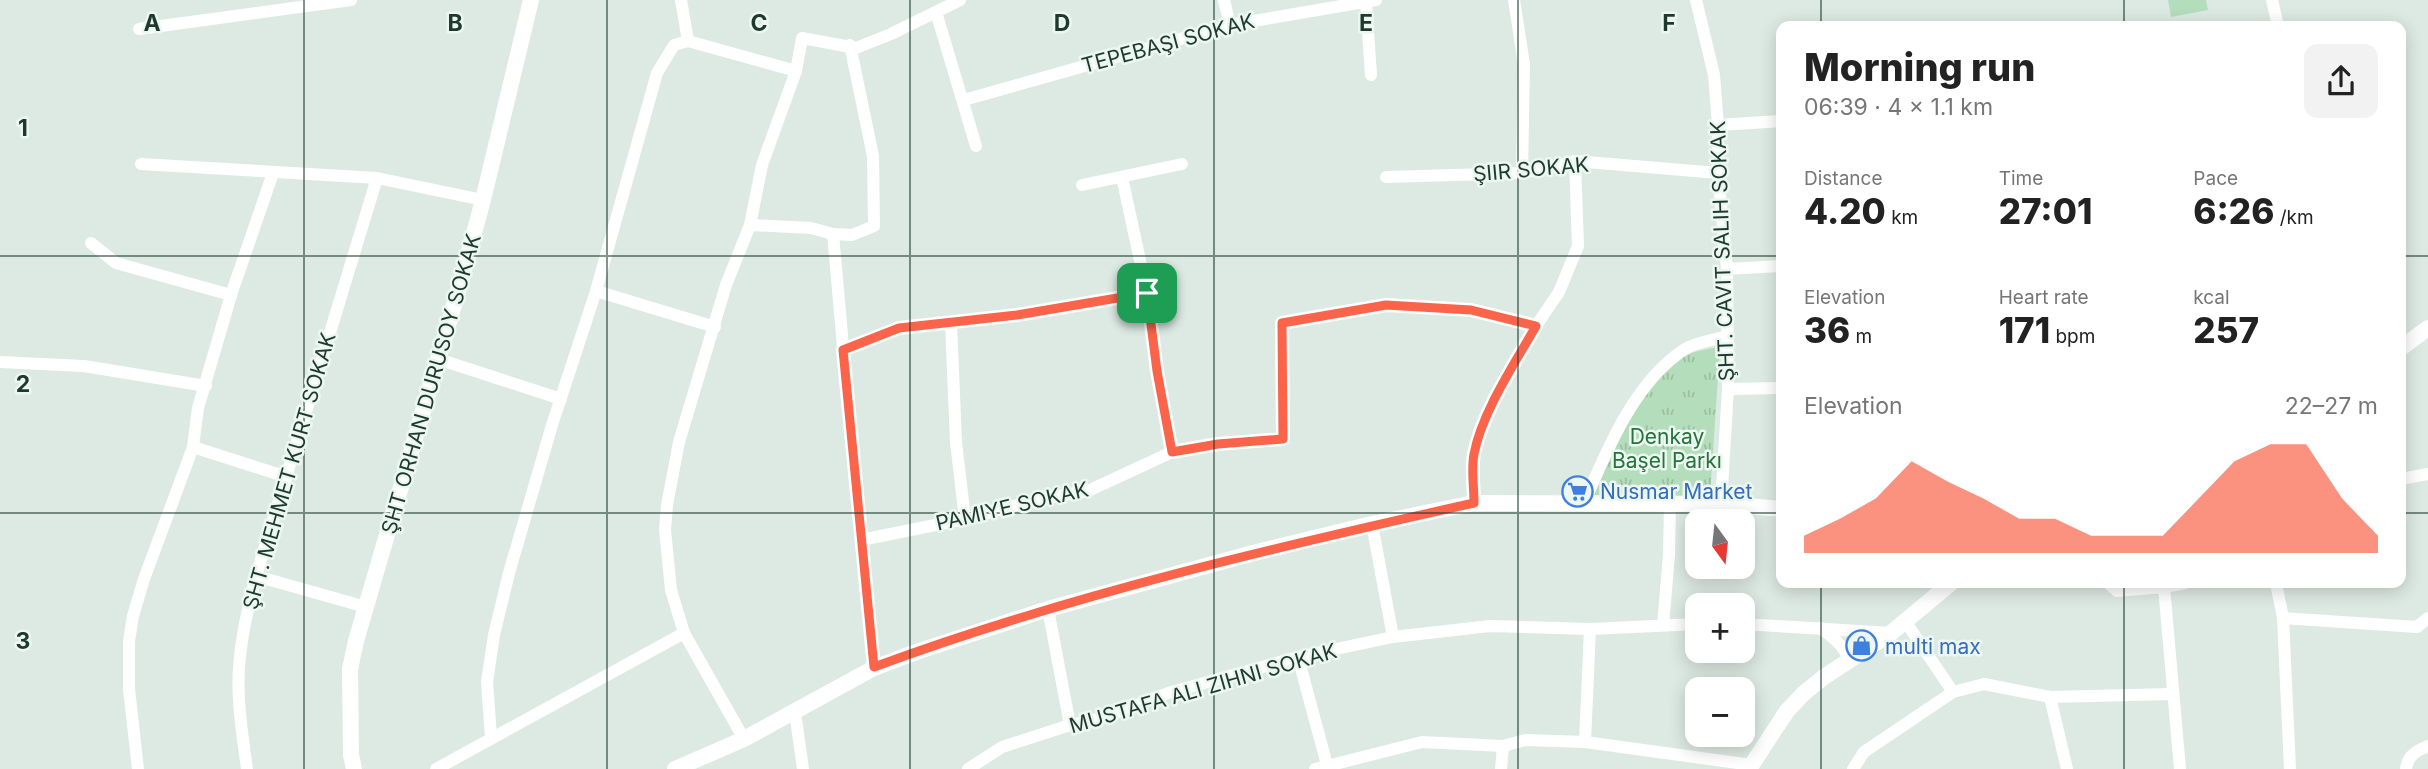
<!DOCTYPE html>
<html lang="en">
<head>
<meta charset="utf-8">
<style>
	body { margin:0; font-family:Inter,sans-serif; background:#f2f2f2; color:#222; height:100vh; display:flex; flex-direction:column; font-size:26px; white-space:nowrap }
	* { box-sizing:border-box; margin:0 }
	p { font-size:23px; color:#767676 }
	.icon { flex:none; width:38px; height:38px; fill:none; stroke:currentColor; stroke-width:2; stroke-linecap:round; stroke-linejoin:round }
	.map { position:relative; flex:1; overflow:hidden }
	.details { position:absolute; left:1776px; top:21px; width:630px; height:567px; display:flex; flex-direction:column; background:#fff; border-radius:14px; box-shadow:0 4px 18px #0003 }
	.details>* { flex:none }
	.needle { width:46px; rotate:165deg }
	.fabs { position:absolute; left:1685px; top:509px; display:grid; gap:14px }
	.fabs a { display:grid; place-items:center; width:70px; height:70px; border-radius:14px; background:#fff; box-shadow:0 4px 18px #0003; font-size:35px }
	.pin { position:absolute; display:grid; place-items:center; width:60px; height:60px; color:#fff; margin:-30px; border-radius:14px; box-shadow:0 4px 10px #0006 }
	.round { display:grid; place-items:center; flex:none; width:74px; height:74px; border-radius:14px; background:#f2f2f2 }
	.head { display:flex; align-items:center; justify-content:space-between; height:119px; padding:0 28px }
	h1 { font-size:38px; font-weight:800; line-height:52px }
	.metrics { display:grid; grid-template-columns:repeat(3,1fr); gap:10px; height:119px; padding:7px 28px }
	.metrics div { display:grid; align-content:center }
	.metrics b { font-size:35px; font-weight:800 }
	.metrics small { font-size:19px; font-weight:400 }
	.metrics p { font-size:19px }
	.chart { height:196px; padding:14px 28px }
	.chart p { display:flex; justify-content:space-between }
	.chart svg { width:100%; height:126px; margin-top:7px; fill:#fa644a; opacity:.7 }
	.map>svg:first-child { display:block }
	.grass { fill:url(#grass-tufts) }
	.pitch { fill:#b4ddbb }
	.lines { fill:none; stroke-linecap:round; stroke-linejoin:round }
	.minor { stroke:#fff; stroke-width:12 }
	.tertiary { stroke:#fff; stroke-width:16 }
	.route-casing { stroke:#fff; stroke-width:14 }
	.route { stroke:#fa644a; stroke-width:9 }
	.grid { fill:none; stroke:#1e3a30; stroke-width:2; stroke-opacity:0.55 }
	.labels { text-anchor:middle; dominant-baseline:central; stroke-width:5; stroke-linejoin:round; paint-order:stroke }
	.street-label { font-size:21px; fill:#1e3a30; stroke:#edf7f1 }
	.park-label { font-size:21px; fill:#26733c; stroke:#edf7f1 }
	.shop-label { font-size:21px; fill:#366cbe; stroke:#edf7f1; text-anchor:start }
	.grid-label { font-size:23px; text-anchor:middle; font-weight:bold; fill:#1e3a30; stroke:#edf7f1; stroke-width:5; stroke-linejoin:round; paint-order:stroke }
</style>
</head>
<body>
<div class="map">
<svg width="2428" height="769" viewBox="0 0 2428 769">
	<defs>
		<pattern id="grass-tufts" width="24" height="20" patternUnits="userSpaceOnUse" patternTransform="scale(1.75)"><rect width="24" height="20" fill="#b4ddbb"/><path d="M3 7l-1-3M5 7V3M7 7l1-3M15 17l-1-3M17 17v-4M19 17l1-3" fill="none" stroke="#9abea1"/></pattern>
	</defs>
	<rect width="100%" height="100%" fill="#ddeae3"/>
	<path class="grass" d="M1720 347 1710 496 1594 495C1612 451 1641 383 1683 357 1693 351 1707 349 1720 347Z"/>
	<path class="pitch" d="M2168 0H2206L2208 10 2171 17Z"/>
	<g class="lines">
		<g class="minor">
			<path d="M1224 0 1230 25"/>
			<path d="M1514 0 1524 64 1522 173"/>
			<path d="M1696 0 1714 75 1718 125V173L1727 269 1728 389 1721 504"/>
			<path d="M2272 0 2278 26"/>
			<path d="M1366 2 1371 75"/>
			<path d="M936 12 976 146"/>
			<path d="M139 29 351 0"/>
			<path d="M688 41 796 71"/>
			<path d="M964 100 1230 25 1376 0"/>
			<path d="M1718 125 1782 121"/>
			<path d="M141 164 377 178 483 200"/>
			<path d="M1122 177 1147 293 1157 371 1172 452"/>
			<path d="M1386 177 1522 173 1575 161 1718 173"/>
			<path d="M1082 185 1182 164"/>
			<path d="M750 225 811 228 833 234 855 481 874 668"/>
			<path d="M833 234 852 235 874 226 873 156 850 45"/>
			<path d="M91 243 116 263 231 295"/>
			<path d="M1727 269 1782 266"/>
			<path d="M596 291 715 327"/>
			<path d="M951 323 956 442 965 519"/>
			<path d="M843 350 899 328 1017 315 1147 293"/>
			<path d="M438 359 561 399"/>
			<path d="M0 362 84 366 206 386"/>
			<path d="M1728 389 1782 388"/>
			<path d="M193 447 287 477"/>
			<path d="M2401 479 2428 474"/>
			<path d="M1474 503 1473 455 1481 432 1494 401 1536 326 1559 292 1578 246 1575 161"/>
			<path d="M1584 503C1607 450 1634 382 1685 349 1696 342 1714 340 1727 336"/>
			<path d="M1372 524 1393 637"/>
			<path d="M861 540 965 519 1036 500 1088 491 1172 452 1218 444 1283 439 1282 323 1386 305 1471 310 1536 326"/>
			<path d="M256 576 366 607"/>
			<path d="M2108 583 2117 591 2164 587 2185 583"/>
			<path d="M2276 583 2283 618 2290 769"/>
			<path d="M2164 587 2180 769"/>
			<path d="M1048 609 1070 725"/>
			<path d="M2283 618 2417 627 2428 618"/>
			<path d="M1905 621 1953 692 1984 684 2050 697 2173 694"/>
			<path d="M1743 624 1891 633"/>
			<path d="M1663 625 1669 555 1670 503"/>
			<path d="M1820 628C1833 637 1843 645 1850 660"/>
			<path d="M1298 657 1327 765"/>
			<path d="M2050 697 2067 769"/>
			<path d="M795 712 803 769"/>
			<path d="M491 737 487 682 494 635 509 573 552 425 596 291 657 73 674 45 688 41 681 0"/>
			<path d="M744 739 684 633 671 590 665 530 667 505 679 442 726 285 750 225 762 165 796 71 802 38 856 48 891 34 960 0"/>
			<path d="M1585 742 1590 629"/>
			<path d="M138 769 129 689V641L133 616 144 579 193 447 198 408 231 295 273 173"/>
			<path d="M247 769C244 746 240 722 239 699 236 657 246 616 256 576L377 178"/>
			<path d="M436 769 684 633"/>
			<path d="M968 769 1002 747 1070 725 1102 718 1168 693 1298 657 1393 637 1490 626 1590 629 1698 624"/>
			<path d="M1315 769 1422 742 1503 746 1525 740 1585 742 1752 765"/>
			<path d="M1501 769 1503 746"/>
			<path d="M1853 769 1864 752 1953 692"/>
			<path d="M2406 769C2408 755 2416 751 2428 746"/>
		</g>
		<g class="tertiary">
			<path d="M2401 348 2428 328"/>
			<path d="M354 769 351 755 350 669 356 641 461 281 483 200 531 0"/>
			<path d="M675 769 744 739 874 668 916 652 1048 609 1257 552 1372 524 1474 503 1721 504 1782 509"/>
			<path d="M1749 769 1787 711 1804 693 1824 677 1891 633 1951 583"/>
		</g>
	</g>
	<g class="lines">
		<defs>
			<path id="route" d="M1147 293 1157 371 1172 452 1218 444 1283 439 1282 323 1386 305 1471 310 1536 326C1515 363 1482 412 1474 454 1471 469 1474 487 1474 503 1272 548 1069 595 874 667L843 350 899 328 1017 315Z"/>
		</defs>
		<use href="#route" class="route-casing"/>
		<use href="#route" class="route"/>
	</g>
	<path class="grid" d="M304 0V769M607 0V769M910 0V769M1214 0V769M1518 0V769M1821 0V26M2124 0V26M0 256H1782M2401 256H2428M0 513H1782M2401 513H2428M1821 583V769M2124 583V769"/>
	<defs>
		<symbol id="supermarket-ring" viewBox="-11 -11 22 22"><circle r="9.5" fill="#edf7f1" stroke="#3f7fe0" stroke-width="1.5"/><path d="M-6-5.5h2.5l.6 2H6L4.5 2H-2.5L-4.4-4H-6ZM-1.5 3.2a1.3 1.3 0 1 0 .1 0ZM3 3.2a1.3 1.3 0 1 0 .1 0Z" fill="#3f7fe0"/></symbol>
		<symbol id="shop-ring" viewBox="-11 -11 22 22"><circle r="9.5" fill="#edf7f1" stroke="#3f7fe0" stroke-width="1.5"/><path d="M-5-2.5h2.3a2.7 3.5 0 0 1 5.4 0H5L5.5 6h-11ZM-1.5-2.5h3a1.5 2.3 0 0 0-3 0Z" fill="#3f7fe0"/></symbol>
	</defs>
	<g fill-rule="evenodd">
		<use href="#supermarket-ring" x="1560" y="474" width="35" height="35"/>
		<use href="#shop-ring" x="1844" y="628" width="35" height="35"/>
	</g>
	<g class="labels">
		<g class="street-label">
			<text transform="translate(1168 43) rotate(-15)">TEPEBAŞI SOKAK</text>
			<text transform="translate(1531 169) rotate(-5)">ŞIIR SOKAK</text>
			<text transform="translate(1722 251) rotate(-92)">ŞHT. CAVIT SALIH SOKAK</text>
			<text transform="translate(431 384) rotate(-74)">ŞHT ORHAN DURUSOY SOKAK</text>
			<text transform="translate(289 471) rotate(-74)">ŞHT. MEHMET KURT SOKAK</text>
			<text transform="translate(1012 506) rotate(-13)">PAMIYE SOKAK</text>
			<text transform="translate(1203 688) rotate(-16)">MUSTAFA ALI ZIHNI SOKAK</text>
		</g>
		<g class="park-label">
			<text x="1667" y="436">Denkay<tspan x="1667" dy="24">Başel Parkı</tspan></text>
		</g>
		<g class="shop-label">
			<text x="1600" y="491">Nusmar Market</text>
			<text x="1885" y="646">multi max</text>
		</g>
	</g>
	<g class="grid-label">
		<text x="152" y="31">A</text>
		<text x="455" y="31">B</text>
		<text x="759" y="31">C</text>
		<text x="1062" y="31">D</text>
		<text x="1366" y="31">E</text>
		<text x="1669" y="31">F</text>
		<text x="23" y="136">1</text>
		<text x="23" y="392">2</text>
		<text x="23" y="649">3</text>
	</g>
</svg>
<div class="fabs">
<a><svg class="needle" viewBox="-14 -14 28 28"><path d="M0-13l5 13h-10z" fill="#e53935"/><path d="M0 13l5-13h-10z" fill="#767676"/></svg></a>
<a>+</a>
<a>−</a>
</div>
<div class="pin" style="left:1147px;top:293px;background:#1e9e55"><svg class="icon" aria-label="arrive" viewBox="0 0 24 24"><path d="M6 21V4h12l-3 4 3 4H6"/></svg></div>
<section class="details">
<div class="head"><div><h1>Morning run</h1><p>06:39 · 4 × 1.1 km</p></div><a class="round"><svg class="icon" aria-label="share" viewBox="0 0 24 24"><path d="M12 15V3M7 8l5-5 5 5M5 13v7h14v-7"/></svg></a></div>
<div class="metrics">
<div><p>Distance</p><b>4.20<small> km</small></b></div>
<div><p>Time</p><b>27:01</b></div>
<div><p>Pace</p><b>6:26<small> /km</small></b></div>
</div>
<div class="metrics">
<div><p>Elevation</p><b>36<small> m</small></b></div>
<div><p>Heart rate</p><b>171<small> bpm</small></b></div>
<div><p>kcal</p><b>257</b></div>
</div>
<div class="chart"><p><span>Elevation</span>22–27 m</p>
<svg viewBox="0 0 160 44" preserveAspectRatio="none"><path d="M0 44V38L10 32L20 25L30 12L40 19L50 25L60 32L70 32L80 38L90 38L100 38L110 25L120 12L130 6L140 6L150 25L160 38V44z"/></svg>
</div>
</section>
</div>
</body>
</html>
